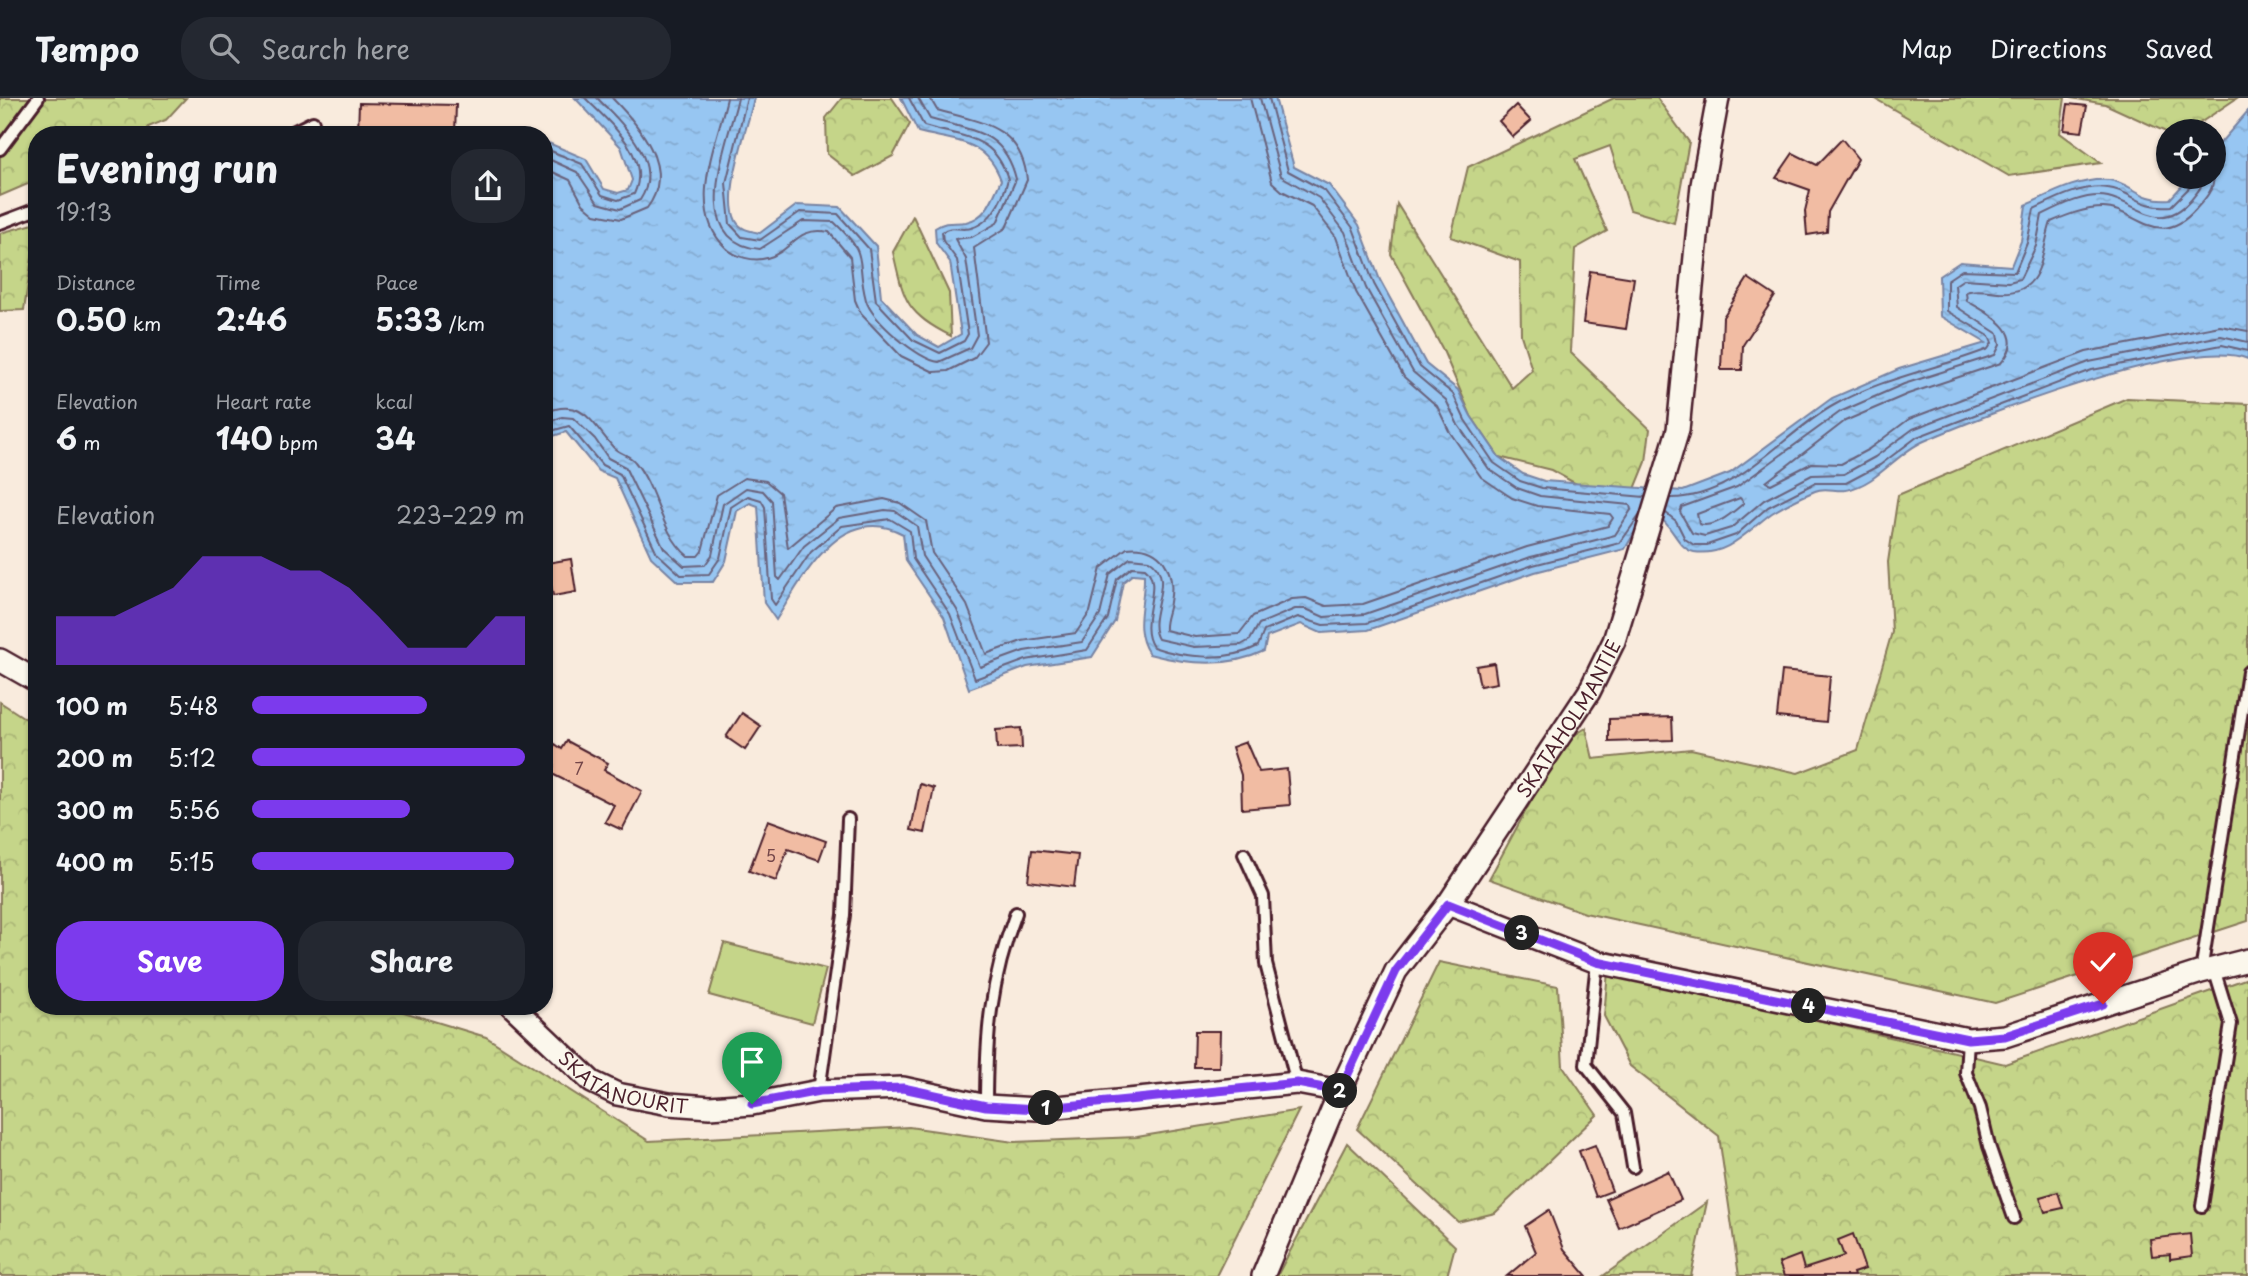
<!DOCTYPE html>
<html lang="en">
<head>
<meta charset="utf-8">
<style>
	body { margin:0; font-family:"Playpen Sans",sans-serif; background:#242831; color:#f1f3f6; height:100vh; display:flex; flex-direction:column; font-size:26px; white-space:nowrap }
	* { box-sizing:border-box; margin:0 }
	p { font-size:23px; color:#9ea1a6 }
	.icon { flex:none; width:38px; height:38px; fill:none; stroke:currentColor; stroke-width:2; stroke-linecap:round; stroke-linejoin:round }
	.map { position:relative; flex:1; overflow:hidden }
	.panel { position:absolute; left:28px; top:28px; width:525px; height:889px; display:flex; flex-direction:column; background:#171b24; border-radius:28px; box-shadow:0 2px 5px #0004 }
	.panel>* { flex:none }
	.fabs { position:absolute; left:2156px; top:21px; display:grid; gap:14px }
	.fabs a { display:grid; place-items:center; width:70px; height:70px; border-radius:50%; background:#171b24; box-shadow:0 2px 5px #0004; font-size:35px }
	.pin { position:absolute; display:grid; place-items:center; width:60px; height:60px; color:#fff; margin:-72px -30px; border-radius:50% 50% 50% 0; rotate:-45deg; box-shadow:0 0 7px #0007 }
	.pin .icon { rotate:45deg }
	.km { position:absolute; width:35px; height:35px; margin:-18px; border-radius:50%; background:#222; color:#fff; font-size:19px; line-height:35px; text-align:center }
	.round { display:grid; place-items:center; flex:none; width:74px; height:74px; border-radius:28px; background:#242831 }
	.summary { display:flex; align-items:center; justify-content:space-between; height:119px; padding:0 28px }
	h1 { font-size:38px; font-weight:700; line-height:52px }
	.stats { display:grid; grid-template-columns:repeat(3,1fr); gap:10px; height:119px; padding:7px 28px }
	.stats div { display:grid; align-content:center }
	.stats b { font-size:30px; font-weight:700 }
	.stats small { font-size:19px; font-weight:400 }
	.stats p { font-size:19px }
	.chart { height:196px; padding:14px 28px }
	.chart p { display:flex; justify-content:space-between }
	.chart svg { width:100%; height:126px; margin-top:7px; fill:#7c3aed; opacity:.7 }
	.action { display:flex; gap:14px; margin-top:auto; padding:14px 28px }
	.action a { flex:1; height:80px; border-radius:28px; background:#7c3aed; color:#fff; font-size:28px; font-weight:700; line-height:80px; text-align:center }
	.action a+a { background:#242831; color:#f1f3f6 }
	ul { padding:0 28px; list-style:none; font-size:23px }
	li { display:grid; grid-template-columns:112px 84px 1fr; align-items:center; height:52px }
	li i { height:18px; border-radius:9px; background:#7c3aed }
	header { display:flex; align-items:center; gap:42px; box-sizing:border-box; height:98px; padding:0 35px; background:#171b24; border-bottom:2px solid #363941 }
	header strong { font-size:33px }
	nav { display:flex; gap:38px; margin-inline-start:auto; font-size:24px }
	.search { width:490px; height:63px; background:#242831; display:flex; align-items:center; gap:18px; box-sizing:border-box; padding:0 24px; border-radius:28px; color:#9ea1a6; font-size:26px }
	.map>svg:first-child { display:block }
	.grass { fill:#c5d589; stroke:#887a5a; stroke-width:2 }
	.forest { fill:url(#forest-crowns); stroke:#887a5a; stroke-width:2 }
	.water { fill:url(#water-ripples); stroke:#7883a2; stroke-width:2 }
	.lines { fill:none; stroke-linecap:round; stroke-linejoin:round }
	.shore { stroke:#69627b; stroke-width:2 }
	.building { fill:#f1bca3; stroke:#4a1f2b; stroke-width:2 }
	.service-casing { stroke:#4a1f2b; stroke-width:16 }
	.minor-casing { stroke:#4a1f2b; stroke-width:26 }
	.service { stroke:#fbf7ec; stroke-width:10 }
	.minor { stroke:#fbf7ec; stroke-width:21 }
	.route-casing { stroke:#fff; stroke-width:14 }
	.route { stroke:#7c3aed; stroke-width:9 }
	.labels { text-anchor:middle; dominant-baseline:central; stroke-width:5; stroke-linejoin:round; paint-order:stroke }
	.number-label { font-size:16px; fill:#744649 }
	.street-label { font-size:19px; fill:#4a1f2b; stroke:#fbf7ec }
</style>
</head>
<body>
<header>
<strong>Tempo</strong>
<div class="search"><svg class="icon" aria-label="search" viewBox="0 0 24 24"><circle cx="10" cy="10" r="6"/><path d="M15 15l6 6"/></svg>Search here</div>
<nav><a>Map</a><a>Directions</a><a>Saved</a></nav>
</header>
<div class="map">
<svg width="2248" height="1178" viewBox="0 0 2248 1178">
	<defs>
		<pattern id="forest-crowns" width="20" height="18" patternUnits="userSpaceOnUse" patternTransform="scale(1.75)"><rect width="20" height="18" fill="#c5d589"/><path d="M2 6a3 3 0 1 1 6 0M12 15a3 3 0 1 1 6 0" fill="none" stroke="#abb676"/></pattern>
		<pattern id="water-ripples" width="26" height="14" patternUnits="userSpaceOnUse" patternTransform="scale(1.75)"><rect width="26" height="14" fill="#97c6f2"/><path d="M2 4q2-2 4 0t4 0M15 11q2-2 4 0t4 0" fill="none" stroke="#84aad0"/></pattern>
	</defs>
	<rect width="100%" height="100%" fill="#f9ebdd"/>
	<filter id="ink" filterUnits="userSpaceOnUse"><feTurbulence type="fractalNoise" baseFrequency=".0143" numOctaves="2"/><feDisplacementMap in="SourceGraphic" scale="14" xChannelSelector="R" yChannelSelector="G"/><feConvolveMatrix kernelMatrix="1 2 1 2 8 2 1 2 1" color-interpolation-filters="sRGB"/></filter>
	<g filter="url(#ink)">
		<path class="grass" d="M724 845 826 871 812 925 709 897Z"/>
		<g class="forest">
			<path d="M0 0H186L166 22 148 29 151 37H37V82L0 98Z"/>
			<path d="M842 0H892L910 26 893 58 855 78 827 56 826 20Z"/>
			<path d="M1614 0H1657L1689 44 1674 125 1630 112 1610 48 1575 61 1607 133 1575 151 1570 254 1650 331 1646 364 1635 391 1580 388 1551 372 1499 359 1471 318 1442 250 1391 156 1397 106 1512 290 1532 272 1521 237 1520 164 1451 139 1468 69Z"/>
			<path d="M1874 0H2065L2060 35 2101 65 2009 78Z"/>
			<path d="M2071 0H2237L2188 33 2168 35 2105 6Z"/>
			<path d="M913 118 949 195 951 238C905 215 904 202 893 154Z"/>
			<path d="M37 125V147L33 153 24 212 0 213V135Z"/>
			<path d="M2127 300 2248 306V823L1995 905 1585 815 1489 781 1563 644 1586 630 1593 661 1691 651 1798 675 1858 652 1892 534 1888 464 1898 397Z"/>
			<path d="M0 604 37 628V908H384L486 939 649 1043 909 1029 1014 1044 1137 1039 1299 1012 1216 1178H0Z"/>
			<path d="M1439 864 1558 888 1563 968 1597 1017 1495 1115 1458 1124 1357 1031Z"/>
			<path d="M1608 873 2005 966 2248 880V1178H1739L1719 1038 1630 968 1604 918Z"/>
			<path d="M1347 1045 1455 1148 1447 1178H1277Z"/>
			<path d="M1707 1104 1691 1178H1603Z"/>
		</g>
		<path class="water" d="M575 0H754C748 29 722 97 736 123 741 132 750 133 760 135L797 107 840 109 876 148 881 199 917 237 939 249 961 236 950 164 936 145 935 130C948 122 953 126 966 124 987 120 993 99 1001 82 986 41 957 44 918 34L901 0H1275L1294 69 1329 87 1359 127 1380 182 1426 266 1458 292 1471 318 1499 359 1523 376 1544 383 1683 393 1730 375 1832 300 1899 271 1986 245 1940 218 1939 178 1960 164 2011 168 2021 143 2026 107C2050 96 2081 79 2109 82 2133 85 2140 104 2170 101L2190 79H2214V52L2248 13V261C2191 237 1983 317 1922 344 1896 356 1876 387 1846 392 1836 394 1825 388 1815 393 1801 399 1785 407 1772 415 1748 432 1728 459 1694 454 1678 451 1673 428 1658 418L1640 425 1625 451 1535 474 1368 532 1321 535 1301 526 1267 539 1264 553C1229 570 1186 566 1149 556 1132 530 1145 506 1144 477L1133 476 1123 484 1115 523 1092 559 1027 569 969 591 944 519 906 463 903 436C841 403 803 479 776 522L764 505 758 408 750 405 737 413 726 463 713 484H678L651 459 615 380 598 373 566 334 544 341V43L586 61 604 91 618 95 628 92 632 82 621 49Z"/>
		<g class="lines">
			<g class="shore">
				<path d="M727 0C717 45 685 112 726 150 735 159 754 164 767 160 793 153 795 128 829 134L850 159 855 202 861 216 901 258 934 274 948 273 974 260 986 244 974 150 1006 130 1027 82C1022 28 980 24 937 12L930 0"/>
				<path d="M738 0C728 44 685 144 760 151L803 123 834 124C871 159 855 160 866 202 871 222 919 262 939 264L970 250 977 237 966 161 955 141 972 139 997 125 1016 81C1004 32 972 33 930 21L918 0"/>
				<path d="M747 0 726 85 730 126 742 139 760 142 800 114 838 116 869 151 876 203 913 242 940 255 964 243 968 236 957 162 943 143 942 134C950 128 955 131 964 131 989 130 1003 102 1008 81 994 36 963 40 924 28L909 0"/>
				<path d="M1269 0 1288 73 1325 93 1353 130 1374 186 1420 269 1453 296 1465 322 1494 365 1520 383 1542 390 1645 399"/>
				<path d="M544 50 582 66 602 97 618 102 634 96C652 58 609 24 585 0"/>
				<path d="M544 59 577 74 598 105 620 111 640 102C665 65 622 25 597 0"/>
				<path d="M544 70 570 82 583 106 595 116 621 121 647 110C677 71 639 27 612 0"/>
				<path d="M2203 79C2203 89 2197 94 2191 102 2160 136 2141 107 2108 99 2087 94 2060 108 2042 117L2036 148 2020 181 2009 184 1964 181 1955 187 1957 209 1998 236 2000 247 1995 257 1904 286 1840 314 1737 389 1682 409 1680 414 1692 435 1705 438 1731 430 1764 402 1812 377 1844 376 1875 359 1913 331 2089 264 2221 238 2248 244"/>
				<path d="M2214 79C2213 93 2205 101 2196 111 2158 154 2135 110 2103 110 2084 110 2067 117 2051 124 2040 156 2045 198 1998 194 1988 193 1975 190 1966 194L1967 203C1990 216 2029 235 2001 265L1908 296 1845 323 1766 384 1771 386 1812 365 1841 366 1869 351 1909 321 2086 254 2220 228 2248 233"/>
				<path d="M544 315C582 298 591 324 613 349 619 356 629 356 635 364 658 392 660 435 688 458H698L702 453 717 397 744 380 766 383 780 395 788 450 836 410 884 401 900 405 926 423 932 455 967 507 986 556 1022 543 1076 535 1090 514 1101 470 1127 450C1162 446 1176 473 1170 504 1169 514 1164 522 1165 532L1195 539 1239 536 1253 518 1292 501 1306 500 1326 508 1363 506 1527 449 1608 428 1613 420 1610 416 1537 408 1512 400 1481 379 1449 333 1437 308 1404 279 1356 194 1336 139 1312 108 1282 93 1272 84 1250 0"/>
				<path d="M544 326 562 319 573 320 595 341 608 360 625 369 664 450 684 468 705 467 712 457 723 406 746 390 763 393 772 403 777 479 780 482 804 448 839 420 885 412 895 413 917 428 922 458 957 512 980 569 1024 553 1082 544 1100 517 1110 476 1130 460 1149 462C1178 480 1144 518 1158 541L1194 549 1241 547 1250 542 1259 526 1295 511H1306L1324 519 1365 516 1531 459 1615 437 1631 412 1630 407 1540 398 1517 390 1489 371 1458 327 1446 302 1413 274 1366 190 1345 134 1319 100 1281 78 1260 0"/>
				<path d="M544 335 569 328 602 367 620 376 657 455 681 477 709 476 720 460 731 409 748 398 761 402 765 409 771 501 775 507 811 454 842 428 890 421 910 433 913 461 950 516 975 581 1026 562 1087 552 1108 520 1117 481 1132 469 1145 470C1165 487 1136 525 1153 549 1184 560 1229 564 1258 548L1264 533 1298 519 1323 527 1367 525 1533 467 1620 445 1639 418"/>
				<path d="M1670 400C1737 401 1782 335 1836 306 1884 279 1938 271 1988 251L1992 245 1989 238 1947 213V182L1962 172 2015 174 2027 145 2034 111C2055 101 2083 86 2108 90 2133 93 2139 111 2171 108L2193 86 2194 79"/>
				<path d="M1740 400 1744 405C1732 415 1715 431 1699 426L1697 416Z"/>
				<path d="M1666 415 1676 423 1685 441 1694 447H1707L1736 437 1768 409 1815 385H1846L1880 367 1917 339 2092 272 2222 247 2248 253"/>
			</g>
		</g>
		<g class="building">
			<path d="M359 5 456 7 455 35 358 34Z"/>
			<path d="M2068 6 2087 8 2082 34 2064 32Z"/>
			<path d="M1516 7 1531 23 1513 39 1499 23Z"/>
			<path d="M1842 41 1858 61 1828 114 1827 134 1807 137 1805 113 1810 92 1776 80 1793 55 1817 67Z"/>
			<path d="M1590 173 1634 180 1626 231 1583 225Z"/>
			<path d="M1748 180 1775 198 1743 247 1742 272H1721L1723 219Z"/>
			<path d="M571 461 576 494 553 498 547 465Z"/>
			<path d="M1494 565 1497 585 1480 588 1476 568Z"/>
			<path d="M1782 573 1830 578 1826 624 1777 619Z"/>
			<path d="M742 615 761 628 745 652 726 639Z"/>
			<path d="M1672 619 1673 642 1609 644V621Z"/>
			<path d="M1021 630 1022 650 997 651 996 632Z"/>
			<path d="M567 643 608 665 604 672 642 693 622 732 605 724 614 707 550 675 554 667 546 662 555 646 562 651Z"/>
			<path d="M1246 644 1259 674 1287 671 1290 707 1242 711 1241 677 1232 649Z"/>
			<path d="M920 686 934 690 925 735 911 732Z"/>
			<path d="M768 722 826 743 819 762 788 751 776 783 749 773Z"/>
			<path d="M1032 752 1078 757 1074 789 1028 783Z"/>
			<path d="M1195 933H1220L1219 969H1194Z"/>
			<path d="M1595 1047 1612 1093 1596 1099 1579 1053Z"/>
			<path d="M1668 1073 1681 1102 1619 1130 1606 1101Z"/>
			<path d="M2058 1094 2063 1110 2045 1114 2040 1099Z"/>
			<path d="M1549 1112 1564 1151 1587 1178H1507L1536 1154 1525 1128Z"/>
			<path d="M1853 1136 1865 1171 1853 1175 1854 1178H1784L1779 1165 1800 1157 1804 1171 1844 1158 1838 1142Z"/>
			<path d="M2190 1136 2192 1158 2170 1161V1156L2152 1158 2150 1141Z"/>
		</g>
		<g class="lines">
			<defs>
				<g id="service">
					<path d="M287 37 313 24"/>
					<path d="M0 51 38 0"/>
					<path d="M0 125 37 111"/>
					<path d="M1244 756 1263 798 1266 866 1297 985"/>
					<path d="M1597 864 1586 967 1624 1015 1633 1069"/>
					<path d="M2201 874 2248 574"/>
					<path d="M1968 941 1966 975 1980 1010 1989 1048 2014 1120"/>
					<path d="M819 993 844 817 848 721"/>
					<path d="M986 1008C986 935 990 884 1016 815"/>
					<path d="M2202 1108 2231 926 2214 871"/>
				</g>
				<g id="minor">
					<path d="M0 562 37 583"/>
					<path d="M1448 806 1597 864 1968 941 2005 938 2201 874 2248 862"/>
					<path id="s1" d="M512 908 592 984 617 996 669 1006 710 1009 752 1006 819 993 903 990 986 1008 1037 1011 1297 985 1340 993"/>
					<path id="s2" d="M1263 1178 1340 993 1396 873 1448 806 1589 594 1614 543 1678 332 1702 87 1718 0"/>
				</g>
			</defs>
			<use href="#service" class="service-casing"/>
			<use href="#minor" class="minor-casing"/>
			<use href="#service" class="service"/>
			<use href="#minor" class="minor"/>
		</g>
	</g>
	<g class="lines" filter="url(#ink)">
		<defs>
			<path id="route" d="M752 1006 819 993 903 990 986 1008 1037 1011 1297 985 1340 993 1396 873 1448 806 1597 864 1968 941 2005 938 2103 906"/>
		</defs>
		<use href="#route" class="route-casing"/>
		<use href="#route" class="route"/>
	</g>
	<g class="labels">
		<g class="number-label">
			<text x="579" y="670">7</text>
			<text x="771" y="757">5</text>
		</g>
		<g class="street-label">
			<text stroke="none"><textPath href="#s2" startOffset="639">SKATAHOLMANTIE</textPath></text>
			<text stroke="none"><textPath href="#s1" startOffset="140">SKATANOURIT</textPath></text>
		</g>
	</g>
</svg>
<div class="fabs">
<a><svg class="icon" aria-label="locate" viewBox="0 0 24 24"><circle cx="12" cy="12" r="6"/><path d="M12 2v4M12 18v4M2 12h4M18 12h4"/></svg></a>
</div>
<div class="pin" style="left:752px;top:1006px;background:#1e9e55"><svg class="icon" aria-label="arrive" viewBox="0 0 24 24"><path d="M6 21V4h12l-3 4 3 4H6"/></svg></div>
<div class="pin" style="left:2103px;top:906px;background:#d93025"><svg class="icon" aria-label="check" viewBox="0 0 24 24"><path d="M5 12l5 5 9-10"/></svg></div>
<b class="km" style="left:1046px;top:1010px">1</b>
<b class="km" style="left:1340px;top:993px">2</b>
<b class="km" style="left:1522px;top:835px">3</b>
<b class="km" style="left:1809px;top:908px">4</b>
<section class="panel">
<div class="summary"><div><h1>Evening run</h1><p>19:13</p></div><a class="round"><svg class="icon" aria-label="share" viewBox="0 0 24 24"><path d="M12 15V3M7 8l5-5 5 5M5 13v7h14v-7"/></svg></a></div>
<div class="stats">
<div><p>Distance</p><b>0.50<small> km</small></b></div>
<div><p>Time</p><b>2:46</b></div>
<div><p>Pace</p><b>5:33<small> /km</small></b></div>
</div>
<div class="stats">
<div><p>Elevation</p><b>6<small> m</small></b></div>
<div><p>Heart rate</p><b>140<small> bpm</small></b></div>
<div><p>kcal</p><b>34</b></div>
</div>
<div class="chart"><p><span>Elevation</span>223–229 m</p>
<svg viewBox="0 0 160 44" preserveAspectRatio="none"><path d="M0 44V27L10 27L20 27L30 22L40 17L50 6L60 6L70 6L80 11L90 11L100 17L110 27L120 38L130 38L140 38L150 27L160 27V44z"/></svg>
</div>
<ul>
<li><b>100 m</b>5:48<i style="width:64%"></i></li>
<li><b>200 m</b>5:12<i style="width:100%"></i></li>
<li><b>300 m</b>5:56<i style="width:58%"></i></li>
<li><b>400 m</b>5:15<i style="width:96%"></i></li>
</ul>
<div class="action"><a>Save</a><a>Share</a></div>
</section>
</div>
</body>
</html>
